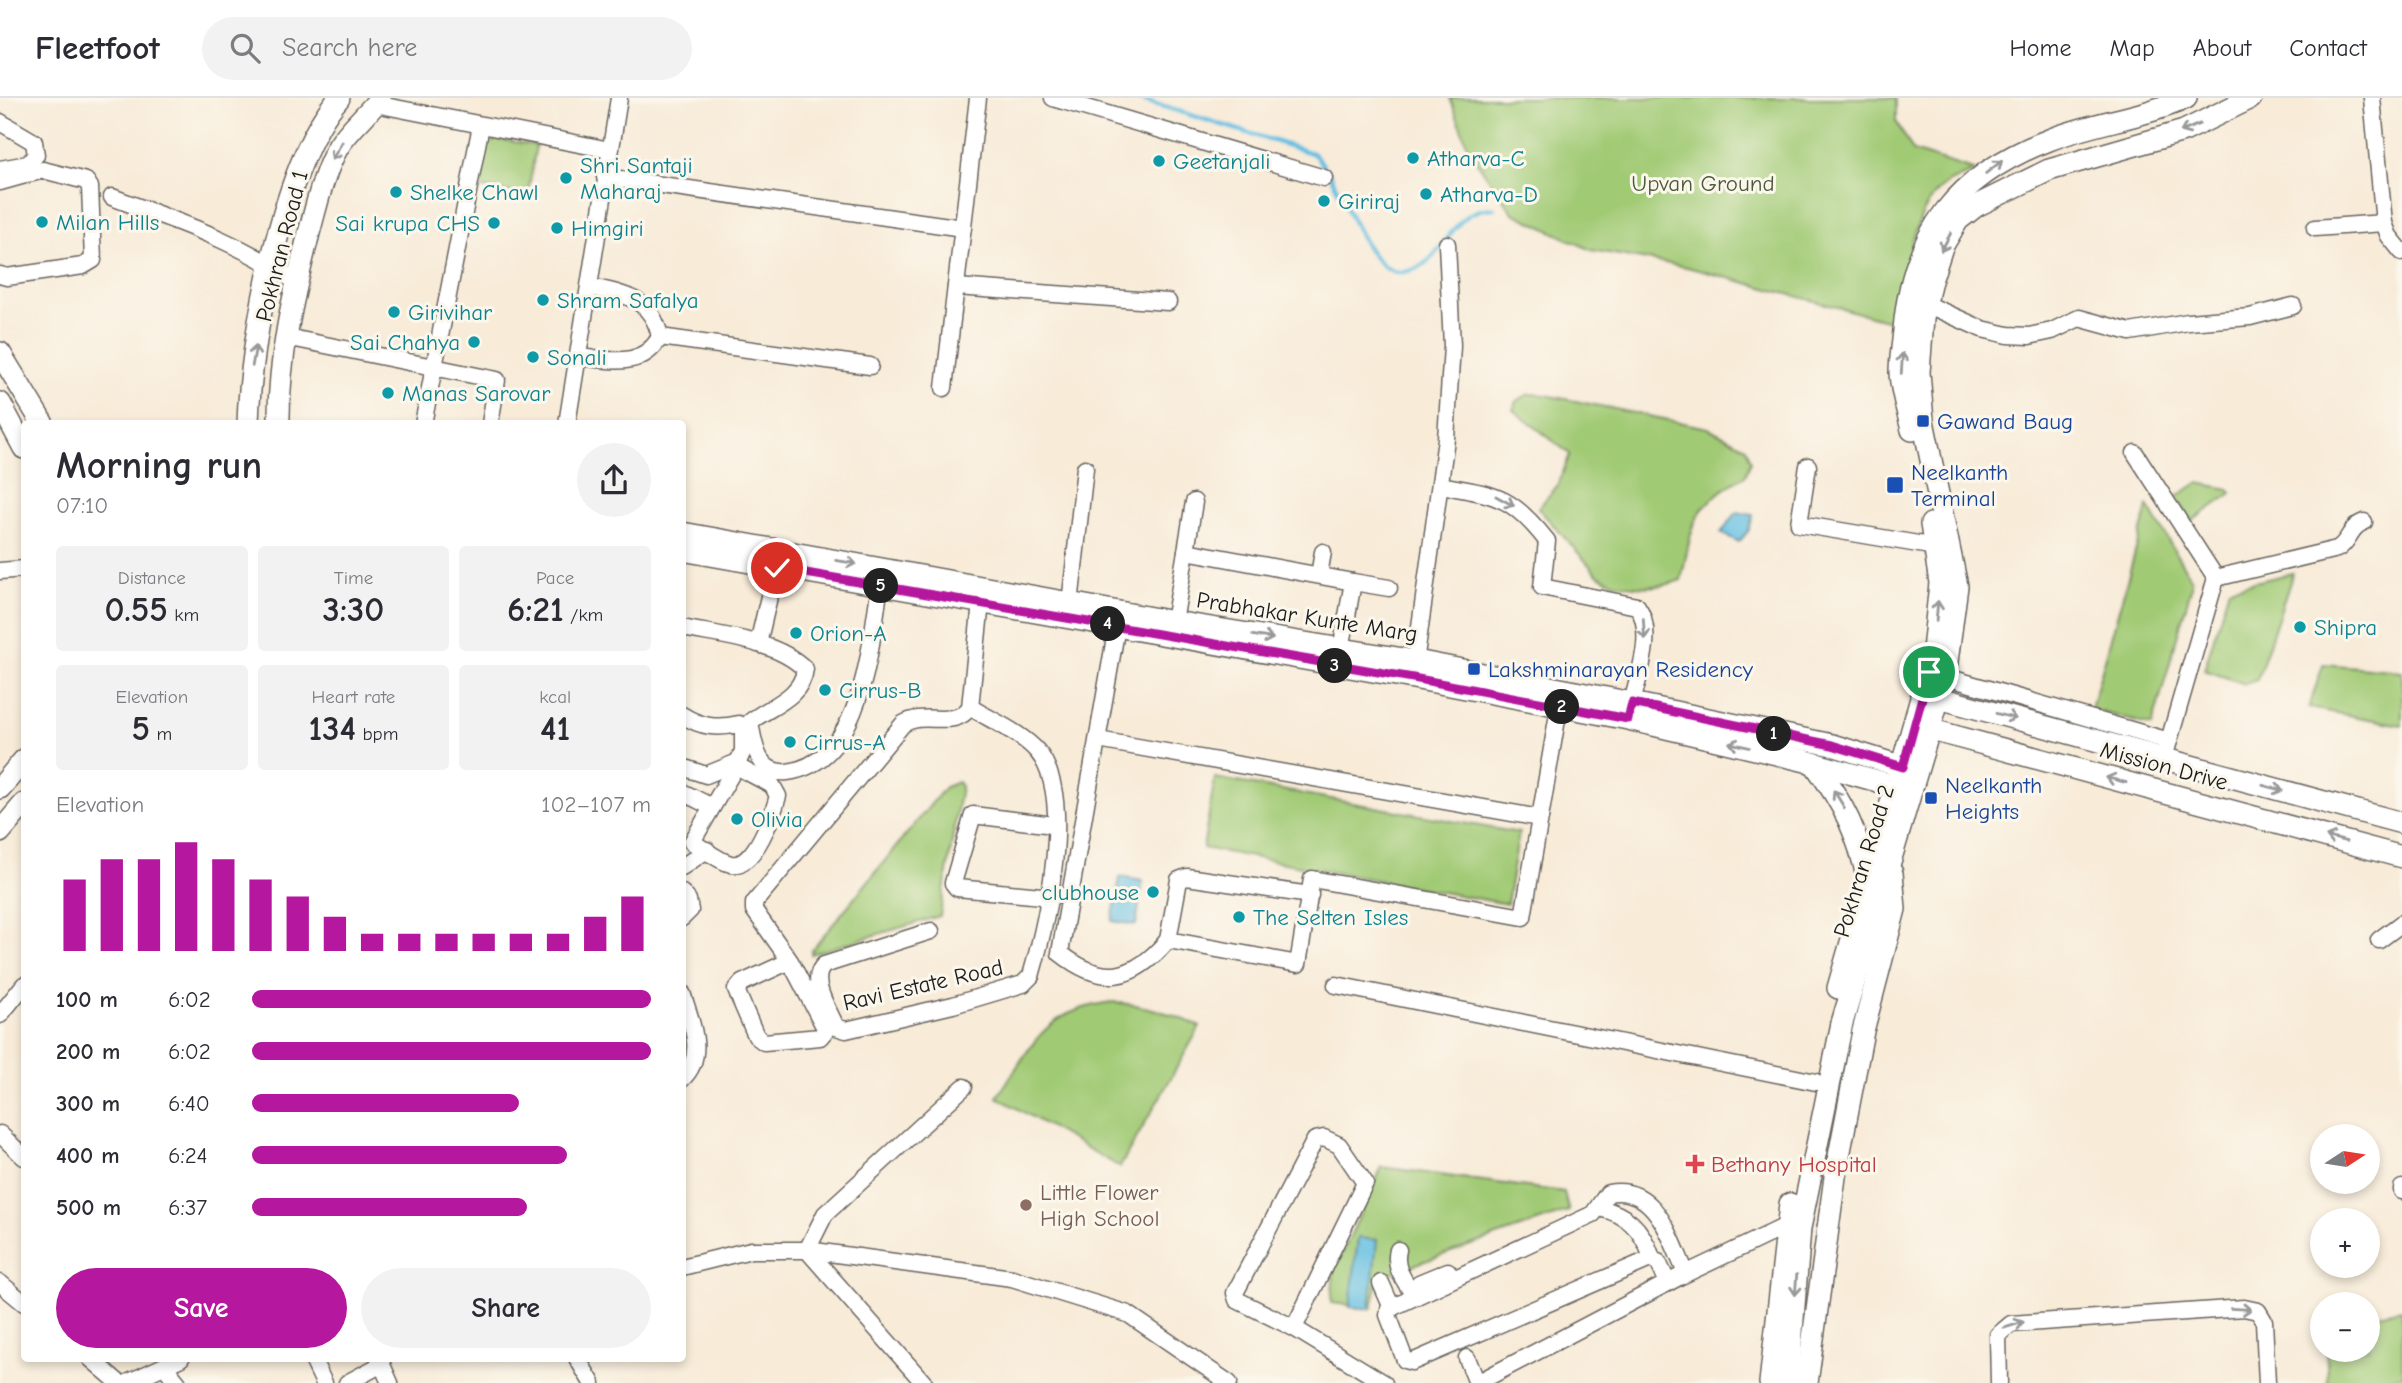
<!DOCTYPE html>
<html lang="en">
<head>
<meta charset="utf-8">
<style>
	body { margin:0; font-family:"Comic Neue",sans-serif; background:#f2f2f3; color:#2b2b33; height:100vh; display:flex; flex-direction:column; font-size:26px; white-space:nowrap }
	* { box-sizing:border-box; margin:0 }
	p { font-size:23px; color:#7c7c81 }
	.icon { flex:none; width:38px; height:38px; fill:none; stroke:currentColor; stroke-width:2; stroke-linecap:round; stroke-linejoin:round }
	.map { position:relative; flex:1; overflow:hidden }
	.drawer { position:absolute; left:21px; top:322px; width:665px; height:942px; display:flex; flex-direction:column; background:#fff; border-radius:7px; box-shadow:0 4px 10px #0003 }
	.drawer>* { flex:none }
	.needle { width:46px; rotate:78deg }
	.buttons { position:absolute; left:2310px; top:1026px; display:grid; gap:14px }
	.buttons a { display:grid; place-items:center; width:70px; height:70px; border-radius:50%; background:#fff; box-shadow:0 4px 10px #0003; font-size:35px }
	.pin { position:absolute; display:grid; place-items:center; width:60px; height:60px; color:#fff; margin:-30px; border:4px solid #fff; border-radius:50%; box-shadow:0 2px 7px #0007 }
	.km { position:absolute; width:35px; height:35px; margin:-18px; border-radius:50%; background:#222; color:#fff; font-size:19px; line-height:35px; text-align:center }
	.round { display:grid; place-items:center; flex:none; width:74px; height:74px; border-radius:37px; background:#f2f2f3 }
	.headline { display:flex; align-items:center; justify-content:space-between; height:119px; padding:0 35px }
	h1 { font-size:38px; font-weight:700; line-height:52px }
	.stats { display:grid; grid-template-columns:repeat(3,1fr); gap:10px; height:119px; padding:7px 35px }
	.stats div { display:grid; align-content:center; border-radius:7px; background:#f2f2f3; text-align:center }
	.stats b { font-size:35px; font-weight:700 }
	.stats small { font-size:19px; font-weight:400 }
	.stats p { font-size:19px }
	.chart { height:196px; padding:14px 35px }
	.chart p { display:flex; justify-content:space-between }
	.chart svg { width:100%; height:126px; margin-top:7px; stroke:#b5179e; stroke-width:6 }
	.cta { display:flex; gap:14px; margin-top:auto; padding:14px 35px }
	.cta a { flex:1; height:80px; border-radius:42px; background:#b5179e; color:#fff; font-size:28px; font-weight:700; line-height:80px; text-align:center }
	.cta a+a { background:#f2f2f3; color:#2b2b33 }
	ul { padding:0 35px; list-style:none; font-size:23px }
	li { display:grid; grid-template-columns:112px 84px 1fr; align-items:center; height:52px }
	li i { height:18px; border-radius:9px; background:#b5179e }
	header { display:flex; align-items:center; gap:42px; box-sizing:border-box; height:98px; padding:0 35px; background:#fff; border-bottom:2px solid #e1e1e2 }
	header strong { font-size:33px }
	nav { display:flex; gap:38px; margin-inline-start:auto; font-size:24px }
	.search { width:490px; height:63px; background:#f2f2f3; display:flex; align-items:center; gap:18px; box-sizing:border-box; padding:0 24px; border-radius:38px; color:#7c7c81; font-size:26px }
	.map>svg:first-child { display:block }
	.green { fill:#a1ca75; stroke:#5e7348; stroke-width:2 }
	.water { fill:#64bfe2; stroke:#406e7f; stroke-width:2 }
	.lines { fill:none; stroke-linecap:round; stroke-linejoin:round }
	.stream { stroke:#64bfe2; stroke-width:4.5 }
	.street-casing { stroke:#69645e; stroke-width:19 }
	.secondary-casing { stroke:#69645e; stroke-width:24 }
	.street { stroke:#fff; stroke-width:16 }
	.secondary { stroke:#fff; stroke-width:21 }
	.oneway { stroke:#999 }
	.route-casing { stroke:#fff; stroke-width:14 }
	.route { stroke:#b5179e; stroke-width:9 }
	.culture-dot { fill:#0f9aa8; stroke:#fbf7ec; stroke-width:2.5 }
	.transit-dot { fill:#1a4fb4; stroke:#fbf7ec; stroke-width:2.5 }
	.health-dot { fill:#e0444e; stroke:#fbf7ec; stroke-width:2.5 }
	.education-dot { fill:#8d6e63; stroke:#fbf7ec; stroke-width:2.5 }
	.labels { text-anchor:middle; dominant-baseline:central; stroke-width:6; stroke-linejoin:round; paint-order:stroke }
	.culture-label { font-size:23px; fill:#0d838f; stroke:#fbf7ec; text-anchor:start }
	.park-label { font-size:23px; fill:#4b593b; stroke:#fbf7ec }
	.street-label { font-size:23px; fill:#1c1c1c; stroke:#fbf7ec }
	.transit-label { font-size:23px; fill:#164399; stroke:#fbf7ec; text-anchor:start }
	.health-label { font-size:23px; fill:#be3a42; stroke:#fbf7ec; text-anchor:start }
	.education-label { font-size:23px; fill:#785e54; stroke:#fbf7ec; text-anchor:start }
</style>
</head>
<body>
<header>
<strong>Fleetfoot</strong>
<div class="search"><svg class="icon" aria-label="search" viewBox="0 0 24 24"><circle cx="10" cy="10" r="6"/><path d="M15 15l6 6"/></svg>Search here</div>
<nav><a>Home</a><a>Map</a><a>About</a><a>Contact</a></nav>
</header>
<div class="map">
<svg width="2402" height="1285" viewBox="0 0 2402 1285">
	<rect width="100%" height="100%" fill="#fbf7ec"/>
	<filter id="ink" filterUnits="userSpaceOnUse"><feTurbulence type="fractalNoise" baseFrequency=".0143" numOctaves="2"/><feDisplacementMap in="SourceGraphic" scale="14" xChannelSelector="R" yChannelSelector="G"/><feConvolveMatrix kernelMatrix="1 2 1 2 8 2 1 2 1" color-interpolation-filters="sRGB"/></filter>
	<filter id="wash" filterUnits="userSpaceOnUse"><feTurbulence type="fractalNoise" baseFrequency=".00686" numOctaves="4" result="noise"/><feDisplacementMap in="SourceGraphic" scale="28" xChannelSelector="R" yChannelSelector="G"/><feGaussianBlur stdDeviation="1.57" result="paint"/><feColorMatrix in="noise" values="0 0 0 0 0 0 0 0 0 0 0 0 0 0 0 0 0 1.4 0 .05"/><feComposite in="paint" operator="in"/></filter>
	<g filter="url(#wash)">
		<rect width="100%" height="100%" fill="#f8ebd8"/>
		<g class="green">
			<path d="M1450 0H1896V23L1913 53 1976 73C1965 78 1950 82 1941 90 1908 121 1906 183 1897 225L1687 169 1591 152 1513 115 1470 54Z"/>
			<path d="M488 40 536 47 528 97 476 89Z"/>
			<path d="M1529 296 1546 297 1708 330 1746 349 1751 363 1745 378C1689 410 1694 424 1681 482 1656 492 1619 491 1597 476L1538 410 1558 387 1570 356 1513 312 1517 303Z"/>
			<path d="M2198 385 2229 391 2232 395 2192 423 2176 399Z"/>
			<path d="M2148 408 2191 481V490L2152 628 2091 611Z"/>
			<path d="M2293 475 2257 582 2245 586 2204 572 2229 490Z"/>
			<path d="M2323 566 2402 573V627L2309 610Z"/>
			<path d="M1215 680 1519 735 1507 806 1203 750Z"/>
			<path d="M958 684 961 688 940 818 811 856V853L945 689Z"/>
			<path d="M1112 904C1144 907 1171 914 1200 929L1120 1069 997 999C1034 946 1042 913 1112 904Z"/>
			<path d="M1382 1069 1564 1094 1569 1113 1379 1179 1372 1210 1331 1205 1334 1173Z"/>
			<path d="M2402 1211V1277L2370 1285H2328L2326 1251H2368V1218Z"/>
		</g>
		<g class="water">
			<path d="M1737 414 1753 417 1749 432 1739 444 1721 435Z"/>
			<path d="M1120 779 1143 783 1136 827 1112 823Z"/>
			<path d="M1358 1140 1377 1142 1370 1211 1350 1209Z"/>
		</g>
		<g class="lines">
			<path class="stream" d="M1136 0 1312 55C1343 78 1362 177 1402 174 1448 170 1445 110 1494 110"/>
		</g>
	</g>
	<g filter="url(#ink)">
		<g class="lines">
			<defs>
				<g id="street">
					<path d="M1053 0 1324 80"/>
					<path d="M2372 0 2384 125 2389 138 2402 154"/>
					<path d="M375 6 610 52"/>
					<path d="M0 24 34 44 36 57 28 66 0 71"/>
					<path d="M605 79 963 130"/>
					<path d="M0 84 43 72 86 83 90 89 93 162 83 168 7 179 0 177"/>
					<path d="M112 99C175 123 241 144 296 184"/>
					<path d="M2315 130 2384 125"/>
					<path d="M590 189C624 196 652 200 660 239"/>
					<path d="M956 189 1168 204"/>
					<path d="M1926 206 1982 231 2008 237 2029 238 2052 233 2079 220 2130 234 2188 224 2250 219 2293 208"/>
					<path d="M286 239 497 282 490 326"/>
					<path d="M579 259C610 262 642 271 660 239L870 268"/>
					<path d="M944 290 978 0"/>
					<path d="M423 326 481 27"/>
					<path d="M567 326 619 0"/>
					<path d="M2135 355 2216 480 2164 660"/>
					<path d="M1808 368 1799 426 1936 449"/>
					<path d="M1440 387C1495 397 1510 396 1547 443L1542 489 1637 508C1657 535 1636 583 1630 613"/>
					<path d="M1186 453 1194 404"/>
					<path d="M0 473 24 471"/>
					<path d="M1319 477 1323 454"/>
					<path d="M2216 480 2337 451C2350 444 2349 429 2364 424"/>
					<path d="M1353 484 1389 490"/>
					<path d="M1070 506 1085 370"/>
					<path d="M1174 524 1186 453 1353 484 1341 552"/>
					<path d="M1117 528 1060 855C1103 889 1133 883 1168 842L1298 866 1312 781 1523 819 1561 598"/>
					<path d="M682 530C721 538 776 542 805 571 802 600 768 609 750 624 754 646 757 677 787 674 867 664 870 537 882 477"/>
					<path d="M758 546 778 460"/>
					<path d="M1414 572 1446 341 1452 248 1447 146"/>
					<path d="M1936 576 2169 643"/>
					<path d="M682 617C701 629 717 631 739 626L743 629V653L738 664 706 677 682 669"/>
					<path d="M1098 642 1540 720"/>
					<path d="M736 668 772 687 778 698C773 716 754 771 731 766 718 763 703 750 692 744Z"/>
					<path d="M682 694 712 709"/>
					<path d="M682 769 707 752"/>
					<path d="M682 795 688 802 690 812 682 820"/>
					<path d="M1052 799 957 790 953 785 973 717 1054 727"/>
					<path d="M931 833 824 867C808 882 829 912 836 929L846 932 953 907 1023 886 1031 878C1046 826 1076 698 1037 653 1021 635 991 622 970 609"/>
					<path d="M1168 842 1179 782 1187 779 1310 797"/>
					<path d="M2379 842 2402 825"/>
					<path d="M790 863 826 932 820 939 764 944 756 938 736 892 742 885 790 863 754 812V805L903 626C925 612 954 632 970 609L982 495"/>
					<path d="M1336 887 1816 984"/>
					<path d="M682 895C691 923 707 958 682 981"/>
					<path d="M0 917 24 887"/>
					<path d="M0 1036 24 1059"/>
					<path d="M2402 1090V1093"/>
					<path d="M1599 1110C1627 1116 1641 1130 1651 1157L1648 1162 1412 1264 1405 1262 1388 1217 1389 1211 1593 1116 1608 1095C1657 1086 1670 1141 1686 1175"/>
					<path d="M807 1152 825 1116 964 989"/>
					<path d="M807 1152 924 1285"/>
					<path d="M1398 1152C1393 1171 1406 1184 1415 1199"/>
					<path d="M1658 1164 1668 1185"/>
					<path d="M682 1169 751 1152H807L1012 1180 1128 1216 1229 1285"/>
					<path d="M0 1185 24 1205"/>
					<path d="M1381 1185 1392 1210"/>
					<path d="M1419 1185 1448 1173"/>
					<path d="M1294 1230 1365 1085 1339 1047 1324 1040 1315 1042 1235 1195 1237 1202 1294 1230 1384 1285"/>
					<path d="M90 1260 119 1285"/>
					<path d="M312 1260 324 1285"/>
					<path d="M379 1260 390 1285"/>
					<path d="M577 1260 592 1285"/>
					<path d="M1467 1260 1477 1285"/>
					<path d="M165 1269 178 1285"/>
					<path d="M127 1285 181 1260"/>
					<path d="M347 1285 382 1266"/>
					<path d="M1477 1285 1679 1179 1786 1128 1797 1130"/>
					<path d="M1999 1285 1998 1237 2011 1226 2244 1210 2258 1213 2264 1223 2267 1285"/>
				</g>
				<g id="secondary">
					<path d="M0 255 43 326"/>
					<path d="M0 305 24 350"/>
					<path d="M248 326C250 241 283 63 339 0"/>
					<path d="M279 326C278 261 293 198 309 135 317 106 323 76 338 49 349 31 367 17 380 0"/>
					<path d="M1912 332C1908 314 1901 294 1900 275 1900 261 1903 246 1904 232 1912 135 1957 77 2049 42 2094 24 2142 20 2186 0"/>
					<path d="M682 435 1174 524 1416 563 1632 605 1832 647 1913 672"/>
					<path d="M682 452 1413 580 1628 621 1806 663 1909 692"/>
					<path d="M1928 597 2402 725"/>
					<path d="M1917 628 2402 759"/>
					<path d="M1816 668C1844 707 1858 735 1868 783"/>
					<path d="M0 690 24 662"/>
					<path d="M0 734 24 706"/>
					<path d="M1838 890 1932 562 1940 485 1931 426"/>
					<path d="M1770 1285 1790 1106"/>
					<path d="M1788 1285 1800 1130 1842 925 1945 579 1957 488 1923 323 1919 274 1923 220 1930 186 1942 149 1958 122 1976 108 2049 72 2184 33 2251 0"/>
					<path d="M1807 1285 1835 1079 1863 933 1895 811 1892 775"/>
				</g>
			</defs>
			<use href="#street" class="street-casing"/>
			<use href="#secondary" class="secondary-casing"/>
			<use href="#street" class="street"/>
			<use href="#secondary" class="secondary"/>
		</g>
		<defs><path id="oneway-shaft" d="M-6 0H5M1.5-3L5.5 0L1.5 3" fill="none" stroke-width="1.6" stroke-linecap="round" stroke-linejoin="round" transform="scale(1.75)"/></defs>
		<g class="oneway">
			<use href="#oneway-shaft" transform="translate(2190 30) rotate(157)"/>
			<use href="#oneway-shaft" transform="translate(337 53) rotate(120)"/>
			<use href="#oneway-shaft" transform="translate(1994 69) rotate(-38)"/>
			<use href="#oneway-shaft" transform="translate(1946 144) rotate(118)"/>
			<use href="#oneway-shaft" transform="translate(254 258) rotate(-80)"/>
			<use href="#oneway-shaft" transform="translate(1902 265) rotate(-86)"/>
			<use href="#oneway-shaft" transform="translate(1505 403) rotate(29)"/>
			<use href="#oneway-shaft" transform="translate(846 464) rotate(9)"/>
			<use href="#oneway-shaft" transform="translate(1937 513) rotate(-85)"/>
			<use href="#oneway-shaft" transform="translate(1644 531) rotate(86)"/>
			<use href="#oneway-shaft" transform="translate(1263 539) rotate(9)"/>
			<use href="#oneway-shaft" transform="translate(2006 618) rotate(15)"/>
			<use href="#oneway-shaft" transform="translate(1739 647) rotate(-167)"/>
			<use href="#oneway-shaft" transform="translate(2116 682) rotate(-165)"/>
			<use href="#oneway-shaft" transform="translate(2273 690) rotate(15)"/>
			<use href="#oneway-shaft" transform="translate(1839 701) rotate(-122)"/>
			<use href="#oneway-shaft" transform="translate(2336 741) rotate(-165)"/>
			<use href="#oneway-shaft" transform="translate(1796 1187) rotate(94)"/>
			<use href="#oneway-shaft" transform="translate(2241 1211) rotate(3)"/>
			<use href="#oneway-shaft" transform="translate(2014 1227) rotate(-17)"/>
		</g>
	</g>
	<g class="lines" filter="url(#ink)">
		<defs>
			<path id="route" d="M777 470 1413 580 1628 621 1632 605 1832 647 1903 669 1929 574"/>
		</defs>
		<use href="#route" class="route-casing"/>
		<use href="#route" class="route"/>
	</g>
	<g class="culture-dot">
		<circle cx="1413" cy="60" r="7"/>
		<circle cx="1159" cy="63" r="7"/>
		<circle cx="566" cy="80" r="7"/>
		<circle cx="396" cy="94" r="7"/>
		<circle cx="1426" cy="96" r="7"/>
		<circle cx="1324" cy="103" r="7"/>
		<circle cx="42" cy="124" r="7"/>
		<circle cx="494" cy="125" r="7"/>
		<circle cx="557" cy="130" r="7"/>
		<circle cx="543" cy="202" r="7"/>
		<circle cx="394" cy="214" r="7"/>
		<circle cx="474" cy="244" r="7"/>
		<circle cx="533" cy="259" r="7"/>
		<circle cx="388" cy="295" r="7"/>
		<circle cx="2300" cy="529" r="7"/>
		<circle cx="796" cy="535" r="7"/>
		<circle cx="825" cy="592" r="7"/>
		<circle cx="790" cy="644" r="7"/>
		<circle cx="737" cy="721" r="7"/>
		<circle cx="1153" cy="794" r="7"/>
		<circle cx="1239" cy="819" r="7"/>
	</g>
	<g class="transit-dot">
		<rect x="1916" y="316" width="14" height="14" rx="3.5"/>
		<rect x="1886" y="378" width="18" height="18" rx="3.5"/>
		<rect x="1467" y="564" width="14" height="14" rx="3.5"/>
		<rect x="1924" y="693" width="14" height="14" rx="3.5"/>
	</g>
	<path class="health-dot" d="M1691.5 1055.5h7v7h7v7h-7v7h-7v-7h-7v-7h7z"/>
	<circle class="education-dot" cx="1026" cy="1107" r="7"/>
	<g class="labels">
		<g class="culture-label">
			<text x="1427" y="60">Atharva-C</text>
			<text x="1173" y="63">Geetanjali</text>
			<text x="580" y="67">Shri Santaji<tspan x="580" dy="26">Maharaj</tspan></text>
			<text x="410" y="94">Shelke Chawl</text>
			<text x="1440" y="96">Atharva-D</text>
			<text x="1338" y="103">Giriraj</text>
			<text x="56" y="124">Milan Hills</text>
			<text x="480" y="125" text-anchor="end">Sai krupa CHS</text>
			<text x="571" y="130">Himgiri</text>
			<text x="557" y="202">Shram Safalya</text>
			<text x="408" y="214">Girivihar</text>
			<text x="460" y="244" text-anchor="end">Sai Chahya</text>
			<text x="547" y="259">Sonali</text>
			<text x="402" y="295">Manas Sarovar</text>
			<text x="2314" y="529">Shipra</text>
			<text x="810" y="535">Orion-A</text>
			<text x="839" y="592">Cirrus-B</text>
			<text x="804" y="644">Cirrus-A</text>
			<text x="751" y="721">Olivia</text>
			<text x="1139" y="794" text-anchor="end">clubhouse</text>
			<text x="1253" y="819">The Selten Isles</text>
		</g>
		<g class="park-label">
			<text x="1703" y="85">Upvan Ground</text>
		</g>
		<g class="street-label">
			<text transform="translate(282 148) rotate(-76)">Pokhran Road 1</text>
			<text transform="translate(1307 519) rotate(9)">Prabhakar Kunte Marg</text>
			<text transform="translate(2164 668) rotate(15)">Mission Drive</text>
			<text transform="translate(1864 763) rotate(-73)">Pokhran Road 2</text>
			<text transform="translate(923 887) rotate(-13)">Ravi Estate Road</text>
		</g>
		<g class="transit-label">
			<text x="1937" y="323">Gawand Baug</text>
			<text x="1911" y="374">Neelkanth<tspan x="1911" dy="26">Terminal</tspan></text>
			<text x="1488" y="571">Lakshminarayan Residency</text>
			<text x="1945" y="687">Neelkanth<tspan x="1945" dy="26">Heights</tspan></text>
		</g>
		<g class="health-label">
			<text x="1711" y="1066">Bethany Hospital</text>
		</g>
		<g class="education-label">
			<text x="1040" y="1094">Little Flower<tspan x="1040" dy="26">High School</tspan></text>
		</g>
	</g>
</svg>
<div class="buttons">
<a><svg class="needle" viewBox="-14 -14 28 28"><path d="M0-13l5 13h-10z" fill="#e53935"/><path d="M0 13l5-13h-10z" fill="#7c7c81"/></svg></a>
<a>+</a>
<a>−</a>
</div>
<div class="pin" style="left:1929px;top:574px;background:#1e9e55"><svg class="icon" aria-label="arrive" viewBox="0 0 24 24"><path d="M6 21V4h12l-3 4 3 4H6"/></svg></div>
<div class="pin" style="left:777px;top:470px;background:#d93025"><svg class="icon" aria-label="check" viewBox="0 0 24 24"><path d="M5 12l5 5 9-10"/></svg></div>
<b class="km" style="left:1774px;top:636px">1</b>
<b class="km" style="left:1562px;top:609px">2</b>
<b class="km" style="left:1335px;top:568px">3</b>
<b class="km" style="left:1108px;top:526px">4</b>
<b class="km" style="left:881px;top:488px">5</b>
<section class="drawer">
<div class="headline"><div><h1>Morning run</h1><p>07:10</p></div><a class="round"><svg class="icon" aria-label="share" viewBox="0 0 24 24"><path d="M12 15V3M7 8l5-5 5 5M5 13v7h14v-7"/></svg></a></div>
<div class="stats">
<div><p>Distance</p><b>0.55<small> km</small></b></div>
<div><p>Time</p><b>3:30</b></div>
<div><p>Pace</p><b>6:21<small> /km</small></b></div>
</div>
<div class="stats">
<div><p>Elevation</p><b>5<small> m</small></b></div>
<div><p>Heart rate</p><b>134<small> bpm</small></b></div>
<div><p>kcal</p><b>41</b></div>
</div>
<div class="chart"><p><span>Elevation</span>102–107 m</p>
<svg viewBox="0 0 160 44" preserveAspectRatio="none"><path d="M5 44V19M15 44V12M25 44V12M35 44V6M45 44V12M55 44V19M65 44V25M75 44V32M85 44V38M95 44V38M105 44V38M115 44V38M125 44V38M135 44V38M145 44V32M155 44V25"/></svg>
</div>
<ul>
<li><b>100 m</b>6:02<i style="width:100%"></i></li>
<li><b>200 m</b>6:02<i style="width:100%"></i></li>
<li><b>300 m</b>6:40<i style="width:67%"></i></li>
<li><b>400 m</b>6:24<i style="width:79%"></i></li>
<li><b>500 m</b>6:37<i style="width:69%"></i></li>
</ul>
<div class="cta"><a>Save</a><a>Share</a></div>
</section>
</div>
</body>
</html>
